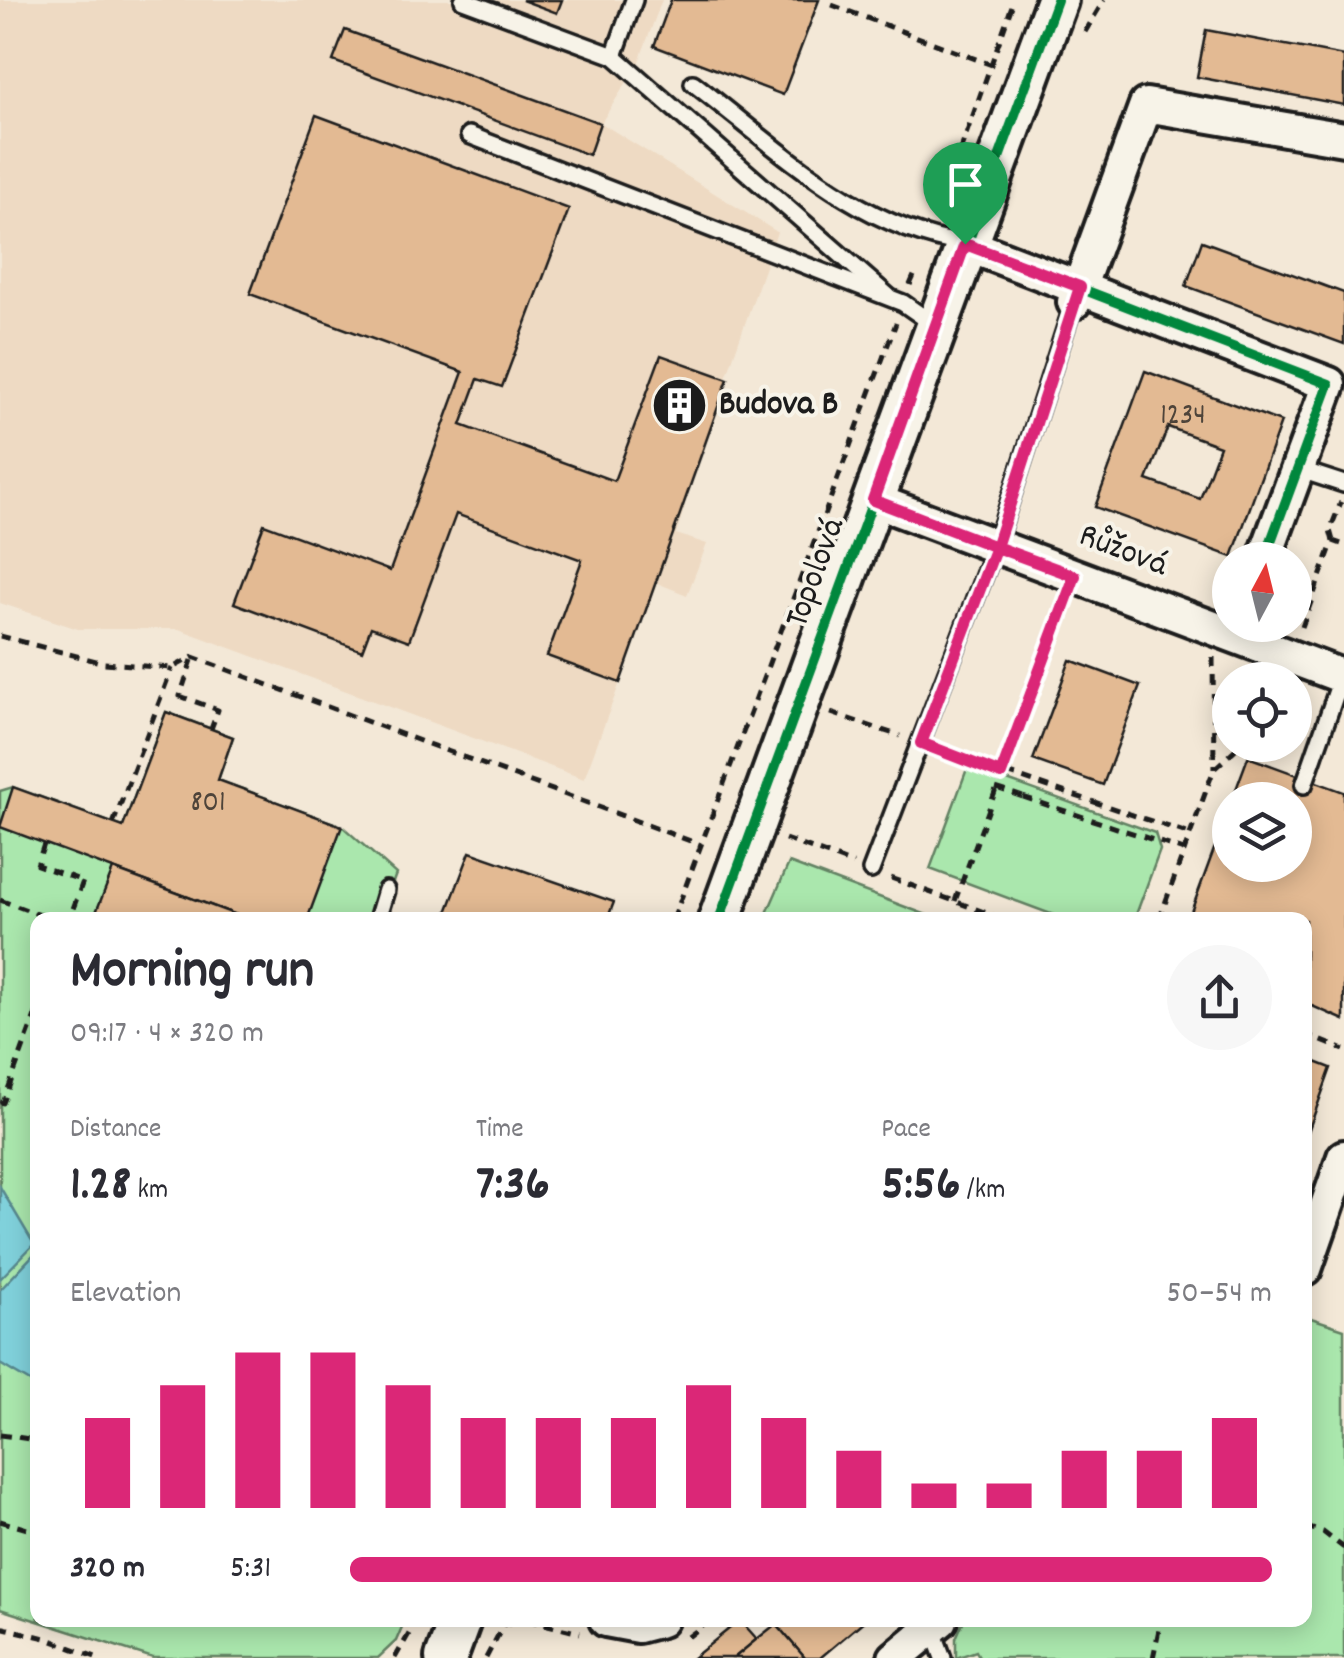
<!DOCTYPE html>
<html lang="en">
<head>
<meta charset="utf-8">
<style>
	body { margin:0; font-family:Dekko,sans-serif; background:#f7f7f7; color:#2b2b33; height:100vh; display:flex; flex-direction:column; font-size:38px; white-space:nowrap }
	* { box-sizing:border-box; margin:0 }
	p { font-size:32px; color:#7c7c81 }
	.icon { flex:none; width:55px; height:55px; fill:none; stroke:currentColor; stroke-width:2; stroke-linecap:round; stroke-linejoin:round }
	.map { position:relative; flex:1; overflow:hidden }
	.side { position:absolute; left:30px; top:912px; width:1282px; height:715px; display:flex; flex-direction:column; background:#fff; border-radius:20px; box-shadow:0 5px 25px #0003 }
	.side>* { flex:none }
	.needle { width:65px; rotate:7deg }
	.buttons { position:absolute; left:1212px; top:542px; display:grid; gap:20px }
	.buttons a { display:grid; place-items:center; width:100px; height:100px; border-radius:50%; background:#fff; box-shadow:0 5px 25px #0003; font-size:50px }
	.pin { position:absolute; display:grid; place-items:center; width:85px; height:85px; color:#fff; margin:-102px -42px; border-radius:50% 50% 50% 0; rotate:-45deg; box-shadow:0 0 10px #0007 }
	.pin .icon { rotate:45deg }
	.round { display:grid; place-items:center; flex:none; width:105px; height:105px; border-radius:52px; background:#f7f7f7 }
	.summary { display:flex; align-items:center; justify-content:space-between; height:170px; padding:0 40px }
	h1 { font-size:55px; font-weight:800; line-height:75px }
	.figures { display:grid; grid-template-columns:repeat(3,1fr); gap:15px; height:170px; padding:10px 40px }
	.figures div { display:grid; align-content:center }
	.figures b { font-size:50px; font-weight:800 }
	.figures small { font-size:28px; font-weight:400 }
	.figures p { font-size:28px }
	.chart { height:280px; padding:20px 40px }
	.chart p { display:flex; justify-content:space-between }
	.chart svg { width:100%; height:180px; margin-top:10px; stroke:#db2777; stroke-width:6 }
	ul { padding:0 40px; list-style:none; font-size:32px }
	li { display:grid; grid-template-columns:160px 120px 1fr; align-items:center; height:75px }
	li i { height:25px; border-radius:12px; background:#db2777 }
	.map>svg:first-child { display:block }
	.built { fill:#eedac3 }
	.green { fill:#aae7ad; stroke:#638264; stroke-width:2.5 }
	.water { fill:#80d1db; stroke:#58898f; stroke-width:2.5 }
	.building { fill:#e3ba93; stroke:#1c1c1c; stroke-width:2.5; fill-rule:evenodd }
	.lines { fill:none; stroke-linecap:round; stroke-linejoin:round }
	.service-casing { stroke:#1c1c1c; stroke-width:22 }
	.minor-casing { stroke:#1c1c1c; stroke-width:40 }
	.tertiary-casing { stroke:#1c1c1c; stroke-width:48 }
	.path { stroke:#1c1c1c; stroke-width:5; stroke-dasharray:10 8; stroke-linecap:butt }
	.service { stroke:#f7f3e8; stroke-width:15 }
	.minor { stroke:#f7f3e8; stroke-width:32 }
	.tertiary { stroke:#f7f3e8; stroke-width:40 }
	.path-bridge { stroke:#1c1c1c; stroke-width:5; stroke-dasharray:10 8; stroke-linecap:butt }
	.cycleway-casing { stroke:#f7f3e8; stroke-width:16 }
	.cycleway { stroke:#00873e; stroke-width:10 }
	.route-casing { stroke:#fff; stroke-width:20 }
	.route { stroke:#db2777; stroke-width:12 }
	.labels { text-anchor:middle; dominant-baseline:central; stroke-width:8; stroke-linejoin:round; paint-order:stroke }
	.number-label { font-size:30px; fill:#4e443a }
	.poi-label { font-size:35px; font-weight:bold; fill:#1c1c1c; stroke:#f7f3e8; text-anchor:start }
	.street-label { font-size:35px; fill:#1c1c1c; stroke:#f7f3e8 }
</style>
</head>
<body>
<div class="map">
<svg width="1344" height="1658" viewBox="0 0 1344 1658">
	<rect width="100%" height="100%" fill="#f3e8d7"/>
	<filter id="ink" filterUnits="userSpaceOnUse"><feTurbulence type="fractalNoise" baseFrequency=".01" numOctaves="2"/><feDisplacementMap in="SourceGraphic" scale="20" xChannelSelector="R" yChannelSelector="G"/><feConvolveMatrix kernelMatrix="1 2 1 2 8 2 1 2 1" color-interpolation-filters="sRGB"/></filter>
	<g filter="url(#ink)">
		<path class="built" d="M0 0H662L638 64 601 123 777 232 682 504 685 506 676 534 707 544 687 595 657 583 584 779 179 629H78L0 603Z"/>
		<g class="green">
			<path d="M166 712 233 737 218 780 342 826 396 874 379 920H38V1620H405L396 1641 378 1658H153L0 1609V791L13 787 123 827Z"/>
			<path d="M968 766 1155 833 1160 850 1134 920H1067L930 869Z"/>
			<path d="M789 863 940 920H764Z"/>
			<path d="M1311 1318 1344 1329V1658H980L976 1651 956 1658V1638L964 1620H1305V1325Z"/>
		</g>
		<g class="water">
			<path d="M0 1187 34 1244 0 1279Z"/>
			<path d="M37 1251V1386L0 1364V1290Z"/>
		</g>
		<g class="building">
			<path d="M522 0H562L557 13Z"/>
			<path d="M671 0H819L783 95 654 46Z"/>
			<path d="M345 30 600 123 589 155 333 61Z"/>
			<path d="M1206 30 1344 56V105L1197 77Z"/>
			<path d="M316 115 569 209 502 387 478 379 461 425 614 481 661 355 728 379 620 683 547 656 582 560 456 514 409 641 371 627 362 651 234 603 264 524 390 571 463 372 250 294Z"/>
			<path d="M1202 241 1344 293V344L1186 286Z"/>
			<path d="M1145 371 1281 422 1232 557 1095 507ZM1168 427 1220 446 1200 499 1147 480Z"/>
			<path d="M1070 660 1140 686 1103 785 1033 760Z"/>
			<path d="M166 712 233 737 218 780 342 826 307 920H250L0 827 13 787 123 827Z"/>
			<path d="M1248 757 1344 792V1020L1305 1003V920H1188L1230 806V865H1295V800H1232Z"/>
			<path d="M470 852 614 902 607 920H444Z"/>
			<path d="M113 869 250 920H93Z"/>
			<path d="M1305 1058 1331 1068 1305 1140Z"/>
			<path d="M740 1620 757 1639 734 1658H693Z"/>
			<path d="M780 1620H865L820 1658H805L776 1624Z"/>
			<path d="M776 1624 805 1658H734L757 1639Z"/>
		</g>
		<g class="lines">
			<defs>
				<g id="service">
					<path d="M463 0 614 56 888 296"/>
					<path d="M614 56 634 0"/>
					<path d="M693 83C777 147 857 228 965 244"/>
					<path d="M469 135 903 303 936 326"/>
					<path d="M1298 469 1344 484"/>
					<path d="M1304 785 1342 676"/>
					<path d="M871 870 995 547 1074 302"/>
					<path d="M377 920 386 890"/>
					<path d="M932 1628 943 1658"/>
				</g>
				<g id="minor">
					<path d="M965 244 1329 384 1264 560"/>
					<path d="M1074 302 1146 105 1344 139"/>
					<path d="M873 500 1344 677"/>
					<path d="M1305 1269 1344 1157"/>
					<path d="M606 1620 638 1626 661 1620"/>
					<path d="M895 1658 941 1620"/>
				</g>
				<g id="tertiary">
					<path d="M719 920 1057 0"/>
					<path d="M446 1658 460 1620"/>
				</g>
			</defs>
			<use href="#service" class="service-casing"/>
			<use href="#minor" class="minor-casing"/>
			<use href="#tertiary" class="tertiary-casing"/>
			<g class="path">
				<path d="M832 5 992 65"/>
				<path d="M1085 32 1104 0"/>
				<path d="M942 202 1014 0"/>
				<path d="M910 285 917 269"/>
				<path d="M1333 541 1330 530 1341 502"/>
				<path d="M1302 627 1333 541 1344 545"/>
				<path d="M0 636 104 663 172 668 193 657 701 845"/>
				<path d="M1213 657 1214 769"/>
				<path d="M192 660 180 696 218 710 211 729"/>
				<path d="M831 713 900 736"/>
				<path d="M938 750 1190 834"/>
				<path d="M996 788 1023 797"/>
				<path d="M113 824 172 668"/>
				<path d="M785 839 853 864"/>
				<path d="M44 844 37 865 83 881 69 920"/>
				<path d="M891 878 1006 920"/>
				<path d="M0 900 54 920"/>
				<path d="M955 901 1065 602"/>
				<path d="M673 920 896 323"/>
				<path d="M1159 920 1214 769 1240 745"/>
				<path d="M1305 1034 1344 1050"/>
				<path d="M0 1102 3 1103 38 1008"/>
				<path d="M0 1435 38 1440"/>
				<path d="M0 1521 38 1532"/>
				<path d="M1305 1527 1323 1532 1344 1548"/>
				<path d="M527 1620 580 1633"/>
				<path d="M0 1627 45 1638 98 1658"/>
				<path d="M688 1637 710 1620"/>
				<path d="M395 1658 417 1620"/>
				<path d="M486 1658 504 1624 521 1620"/>
				<path d="M1153 1658 1161 1620"/>
			</g>
			<use href="#service" class="service"/>
			<use href="#minor" class="minor"/>
			<use href="#tertiary" class="tertiary"/>
			<path class="path-bridge" d="M1023 797 1193 853"/>
			<defs>
				<g id="cycleway">
					<path d="M965 244 1329 384 1264 560"/>
					<path d="M719 920 1057 0"/>
				</g>
			</defs>
			<use href="#cycleway" class="cycleway-casing"/>
			<use href="#cycleway" class="cycleway"/>
		</g>
	</g>
	<g class="lines" filter="url(#ink)">
		<defs>
			<path id="route" d="M965 244 873 500 996 547 921 743 1001 774 1075 576 996 547 1080 287 965 244"/>
		</defs>
		<use href="#route" class="route-casing"/>
		<use href="#route" class="route"/>
	</g>
	<defs>
		<symbol id="building-disc" viewBox="-11 -11 22 22"><circle r="9.5" fill="#1c1c1c" stroke="#f7f3e8"/><path d="M-4-6H4V6H1V3H-1V6H-4ZM-2.5-4.3h1.7v1.8h-1.7ZM.8-4.3h1.7v1.8H.8ZM-2.5-1h1.7V.8h-1.7ZM.8-1h1.7V.8H.8Z" fill="#fff"/></symbol>
	</defs>
	<g fill-rule="evenodd">
		<use href="#building-disc" x="648" y="374" width="63" height="63"/>
	</g>
	<g class="labels">
		<g class="number-label">
			<text x="1183" y="417">1234</text>
			<text x="208" y="804">801</text>
		</g>
		<g class="poi-label">
			<text x="719" y="406">Budova B</text>
		</g>
		<g class="street-label">
			<text transform="translate(1123 552) rotate(21)">Růžová</text>
			<text transform="translate(817 573) rotate(-70)">Topolová</text>
		</g>
	</g>
</svg>
<div class="buttons">
<a><svg class="needle" viewBox="-14 -14 28 28"><path d="M0-13l5 13h-10z" fill="#e53935"/><path d="M0 13l5-13h-10z" fill="#7c7c81"/></svg></a>
<a><svg class="icon" aria-label="locate" viewBox="0 0 24 24"><circle cx="12" cy="12" r="6"/><path d="M12 2v4M12 18v4M2 12h4M18 12h4"/></svg></a>
<a><svg class="icon" aria-label="layers" viewBox="0 0 24 24"><path d="M12 4l9 5-9 5-9-5zM3 14l9 5 9-5"/></svg></a>
</div>
<div class="pin" style="left:965px;top:244px;background:#1e9e55"><svg class="icon" aria-label="arrive" viewBox="0 0 24 24"><path d="M6 21V4h12l-3 4 3 4H6"/></svg></div>
<section class="side">
<div class="summary"><div><h1>Morning run</h1><p>09:17 · 4 × 320 m</p></div><a class="round"><svg class="icon" aria-label="share" viewBox="0 0 24 24"><path d="M12 15V3M7 8l5-5 5 5M5 13v7h14v-7"/></svg></a></div>
<div class="figures">
<div><p>Distance</p><b>1.28<small> km</small></b></div>
<div><p>Time</p><b>7:36</b></div>
<div><p>Pace</p><b>5:56<small> /km</small></b></div>
</div>
<div class="chart"><p><span>Elevation</span>50–54 m</p>
<svg viewBox="0 0 160 44" preserveAspectRatio="none"><path d="M5 44V22M15 44V14M25 44V6M35 44V6M45 44V14M55 44V22M65 44V22M75 44V22M85 44V14M95 44V22M105 44V30M115 44V38M125 44V38M135 44V30M145 44V30M155 44V22"/></svg>
</div>
<ul>
<li><b>320 m</b>5:31<i style="width:100%"></i></li>
</ul>
</section>
</div>
</body>
</html>
